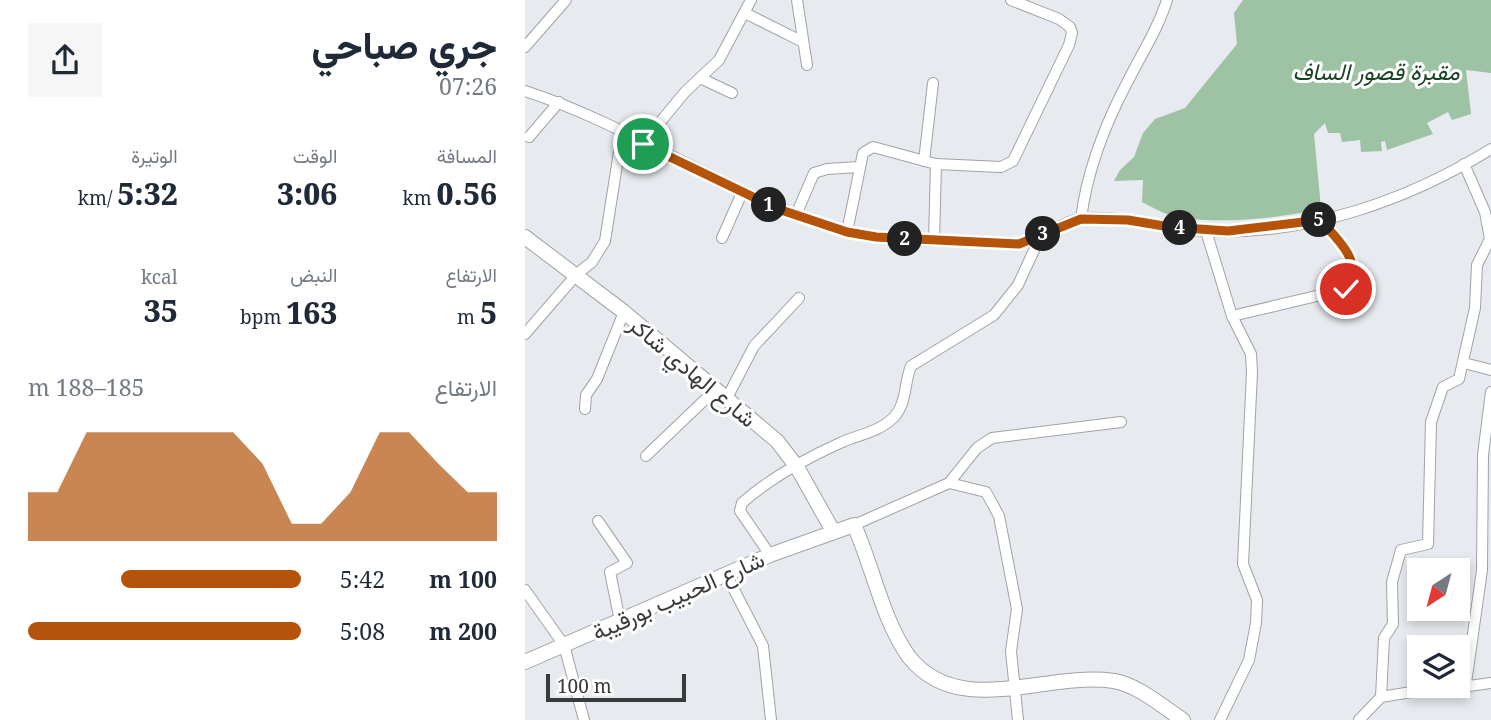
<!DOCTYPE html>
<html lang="ar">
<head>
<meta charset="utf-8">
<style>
	body { margin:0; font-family:"Noto Serif",Vazirmatn,serif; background:#f6f6f7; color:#1f2937; direction:rtl; height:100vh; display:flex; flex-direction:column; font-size:26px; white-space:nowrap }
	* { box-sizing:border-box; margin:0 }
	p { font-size:23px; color:#747a83 }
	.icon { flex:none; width:38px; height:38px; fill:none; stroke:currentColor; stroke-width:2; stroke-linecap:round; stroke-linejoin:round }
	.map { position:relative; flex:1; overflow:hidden; direction:ltr }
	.details { display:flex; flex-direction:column; background:#fff; width:525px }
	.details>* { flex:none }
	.needle { width:46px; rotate:216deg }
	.controls { position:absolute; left:882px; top:558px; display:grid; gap:14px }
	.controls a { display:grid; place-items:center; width:63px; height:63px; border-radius:0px; background:#fff; box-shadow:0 4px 10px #0003; font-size:35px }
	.scale { position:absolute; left:21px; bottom:18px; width:140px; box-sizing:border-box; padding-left:7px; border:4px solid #383a3b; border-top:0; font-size:19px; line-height:24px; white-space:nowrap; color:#383a3b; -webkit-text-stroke:5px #fff; paint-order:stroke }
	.pin { position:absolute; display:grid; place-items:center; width:60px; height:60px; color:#fff; margin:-30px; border:4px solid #fff; border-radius:50%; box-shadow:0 2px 7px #0007 }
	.km { position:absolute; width:35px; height:35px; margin:-18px; border-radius:50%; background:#222; color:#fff; font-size:19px; line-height:35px; text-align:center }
	.round { display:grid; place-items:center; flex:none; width:74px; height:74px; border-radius:0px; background:#f6f6f7 }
	.headline { display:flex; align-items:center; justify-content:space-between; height:119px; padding:0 28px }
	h1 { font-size:38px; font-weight:800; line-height:52px }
	.stats { display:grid; grid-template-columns:repeat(3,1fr); gap:10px; height:119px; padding:7px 28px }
	.stats div { display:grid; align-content:center }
	.stats b { font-size:30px; font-weight:800 }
	.stats small { font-size:19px; font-weight:400 }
	.stats p { font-size:19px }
	.chart { height:196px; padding:14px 28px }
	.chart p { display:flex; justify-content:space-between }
	.chart svg { width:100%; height:126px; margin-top:7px; fill:#b45309; opacity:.7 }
	ul { padding:0 28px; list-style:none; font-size:23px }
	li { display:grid; grid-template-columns:112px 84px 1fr; align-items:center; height:52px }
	li i { height:18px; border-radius:9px; background:#b45309 }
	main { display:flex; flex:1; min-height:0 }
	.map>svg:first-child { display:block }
	.green { fill:#9ec2a4 }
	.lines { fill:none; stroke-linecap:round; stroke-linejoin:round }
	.street-casing { stroke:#a0a3a6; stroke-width:12 }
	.secondary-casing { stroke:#a0a3a6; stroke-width:16 }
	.street { stroke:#fff; stroke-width:10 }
	.secondary { stroke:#fff; stroke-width:14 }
	.route-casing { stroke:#fff; stroke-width:14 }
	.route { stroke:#b45309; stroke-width:9 }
	.labels { text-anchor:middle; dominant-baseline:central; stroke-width:6; stroke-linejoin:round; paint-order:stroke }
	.park-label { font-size:23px; font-style:italic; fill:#174223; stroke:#fff }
	.street-label { font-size:23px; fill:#383a3b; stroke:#fff }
</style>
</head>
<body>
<main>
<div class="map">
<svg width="966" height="720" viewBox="0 0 966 720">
	<rect width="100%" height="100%" fill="#e7eaee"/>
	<path class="green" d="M718 0H966V73L941 70 946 114 927 120 923 112 902 123 908 134 862 150 860 141 856 142 857 151 836 152 835 140 817 142 815 133H803L800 123 789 134 796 208C758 219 686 225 647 216 637 213 627 207 617 202L618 180 589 181 595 170 609 157 618 133 630 119 660 108 712 44 709 13Z"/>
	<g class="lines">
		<defs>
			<g id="street">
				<path d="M272 0 282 65"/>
				<path d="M220 13 278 42"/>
				<path d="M0 47 41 0"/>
				<path d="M175 78 207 93"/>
				<path d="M0 91C111 127 206 198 318 230 361 243 406 240 450 241 465 242 482 246 497 243 519 240 537 220 560 218 601 216 641 228 681 231 781 236 882 201 966 149"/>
				<path d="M4 137 34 102"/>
				<path d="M118 143 160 92 194 60 226 0"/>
				<path d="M399 161 408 83"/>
				<path d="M411 164 476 167 488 161 544 45 547 33 545 27 534 19 486 0"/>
				<path d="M271 215 289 173 302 169 334 167"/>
				<path d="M556 219C562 170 581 122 604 79 617 53 633 29 642 0"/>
				<path d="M681 231 707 316 726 354 727 372 718 564 732 600 731 623 724 660 695 720"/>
				<path d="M322 232 338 153 348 147 411 164 409 240"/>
				<path d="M197 238 217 193"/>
				<path d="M707 316 821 289C841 264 811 238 795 220"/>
				<path d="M0 334 52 274 67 262 80 241 97 133"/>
				<path d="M939 363 966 370"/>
				<path d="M966 392 958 455 957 570 941 683 944 686 966 683"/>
				<path d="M202 398 229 346 274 298"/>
				<path d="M60 409 61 395 72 379 99 312"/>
				<path d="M121 456 191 389"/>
				<path d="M424 483 461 492 474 516 492 609 486 651 493 720"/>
				<path d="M73 521 102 563 85 572 95 621"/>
				<path d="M329 525 424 483 452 448 467 438 596 422"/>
				<path d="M245 555 215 511 217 503C244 479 282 458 315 443 332 435 355 432 369 417 382 403 379 383 386 366L469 315 493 285 516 235"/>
				<path d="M201 574 238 646 246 720"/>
				<path d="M0 590 39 645 59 720"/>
				<path d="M856 697 859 638 868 624 867 582 876 550 903 544 906 422 918 387 934 379 950 308 952 265 965 239 960 212 939 164"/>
				<path d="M834 720 856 697 923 686"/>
			</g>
			<g id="secondary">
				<path d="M0 237 99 312 252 441 272 467 308 531"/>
				<path d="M0 662 245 555 329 525C348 567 357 619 384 657 435 720 519 671 589 681 613 685 638 707 658 720"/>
			</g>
		</defs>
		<use href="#street" class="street-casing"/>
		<use href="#secondary" class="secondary-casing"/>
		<use href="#street" class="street"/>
		<use href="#secondary" class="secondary"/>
	</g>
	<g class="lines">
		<defs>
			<path id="route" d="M118 144 253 209 322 232 351 237 494 244 556 219 603 220 645 227 703 231 795 220C811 238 841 263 821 289"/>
		</defs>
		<use href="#route" class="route-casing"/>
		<use href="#route" class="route"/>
	</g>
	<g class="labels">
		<g class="park-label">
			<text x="851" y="71">مقبرة قصور الساف</text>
		</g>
		<g class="street-label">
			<text transform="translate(168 371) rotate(40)">شارع الهادي شاكر</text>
			<text transform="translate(153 595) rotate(-24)">شارع الحبيب بورقيبة</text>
		</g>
	</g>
</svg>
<div class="controls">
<a><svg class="needle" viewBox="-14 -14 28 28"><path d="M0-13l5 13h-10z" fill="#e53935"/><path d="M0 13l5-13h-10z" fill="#747a83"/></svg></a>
<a><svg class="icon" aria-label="layers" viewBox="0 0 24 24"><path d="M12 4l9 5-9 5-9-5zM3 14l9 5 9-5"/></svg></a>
</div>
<div class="scale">100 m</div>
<div class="pin" style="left:118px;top:144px;background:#1e9e55"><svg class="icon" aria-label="arrive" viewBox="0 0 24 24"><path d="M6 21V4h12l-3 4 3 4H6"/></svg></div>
<div class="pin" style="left:821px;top:289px;background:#d93025"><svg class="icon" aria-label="check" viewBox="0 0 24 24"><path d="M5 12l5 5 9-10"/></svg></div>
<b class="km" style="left:244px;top:205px">1</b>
<b class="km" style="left:380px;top:239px">2</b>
<b class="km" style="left:518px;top:234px">3</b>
<b class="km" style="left:655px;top:228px">4</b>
<b class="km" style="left:794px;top:220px">5</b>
</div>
<section class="details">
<div class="headline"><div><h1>جري صباحي</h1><p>07:26</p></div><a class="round"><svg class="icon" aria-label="share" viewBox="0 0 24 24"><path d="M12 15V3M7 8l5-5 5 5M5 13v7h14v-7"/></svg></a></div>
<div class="stats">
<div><p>المسافة</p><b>0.56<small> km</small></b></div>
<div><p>الوقت</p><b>3:06</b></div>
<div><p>الوتيرة</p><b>5:32<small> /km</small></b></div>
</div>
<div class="stats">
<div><p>الارتفاع</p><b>5<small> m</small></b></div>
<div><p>النبض</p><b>163<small> bpm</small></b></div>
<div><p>kcal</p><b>35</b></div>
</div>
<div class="chart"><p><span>الارتفاع</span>185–188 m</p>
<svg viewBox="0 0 160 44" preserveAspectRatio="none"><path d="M0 44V27L10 27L20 6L30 6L40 6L50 6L60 6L70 6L80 17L90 38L100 38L110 27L120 6L130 6L140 17L150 27L160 27V44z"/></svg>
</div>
<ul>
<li><b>100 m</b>5:42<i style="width:66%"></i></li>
<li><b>200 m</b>5:08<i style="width:100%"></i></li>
</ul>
</section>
</main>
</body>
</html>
